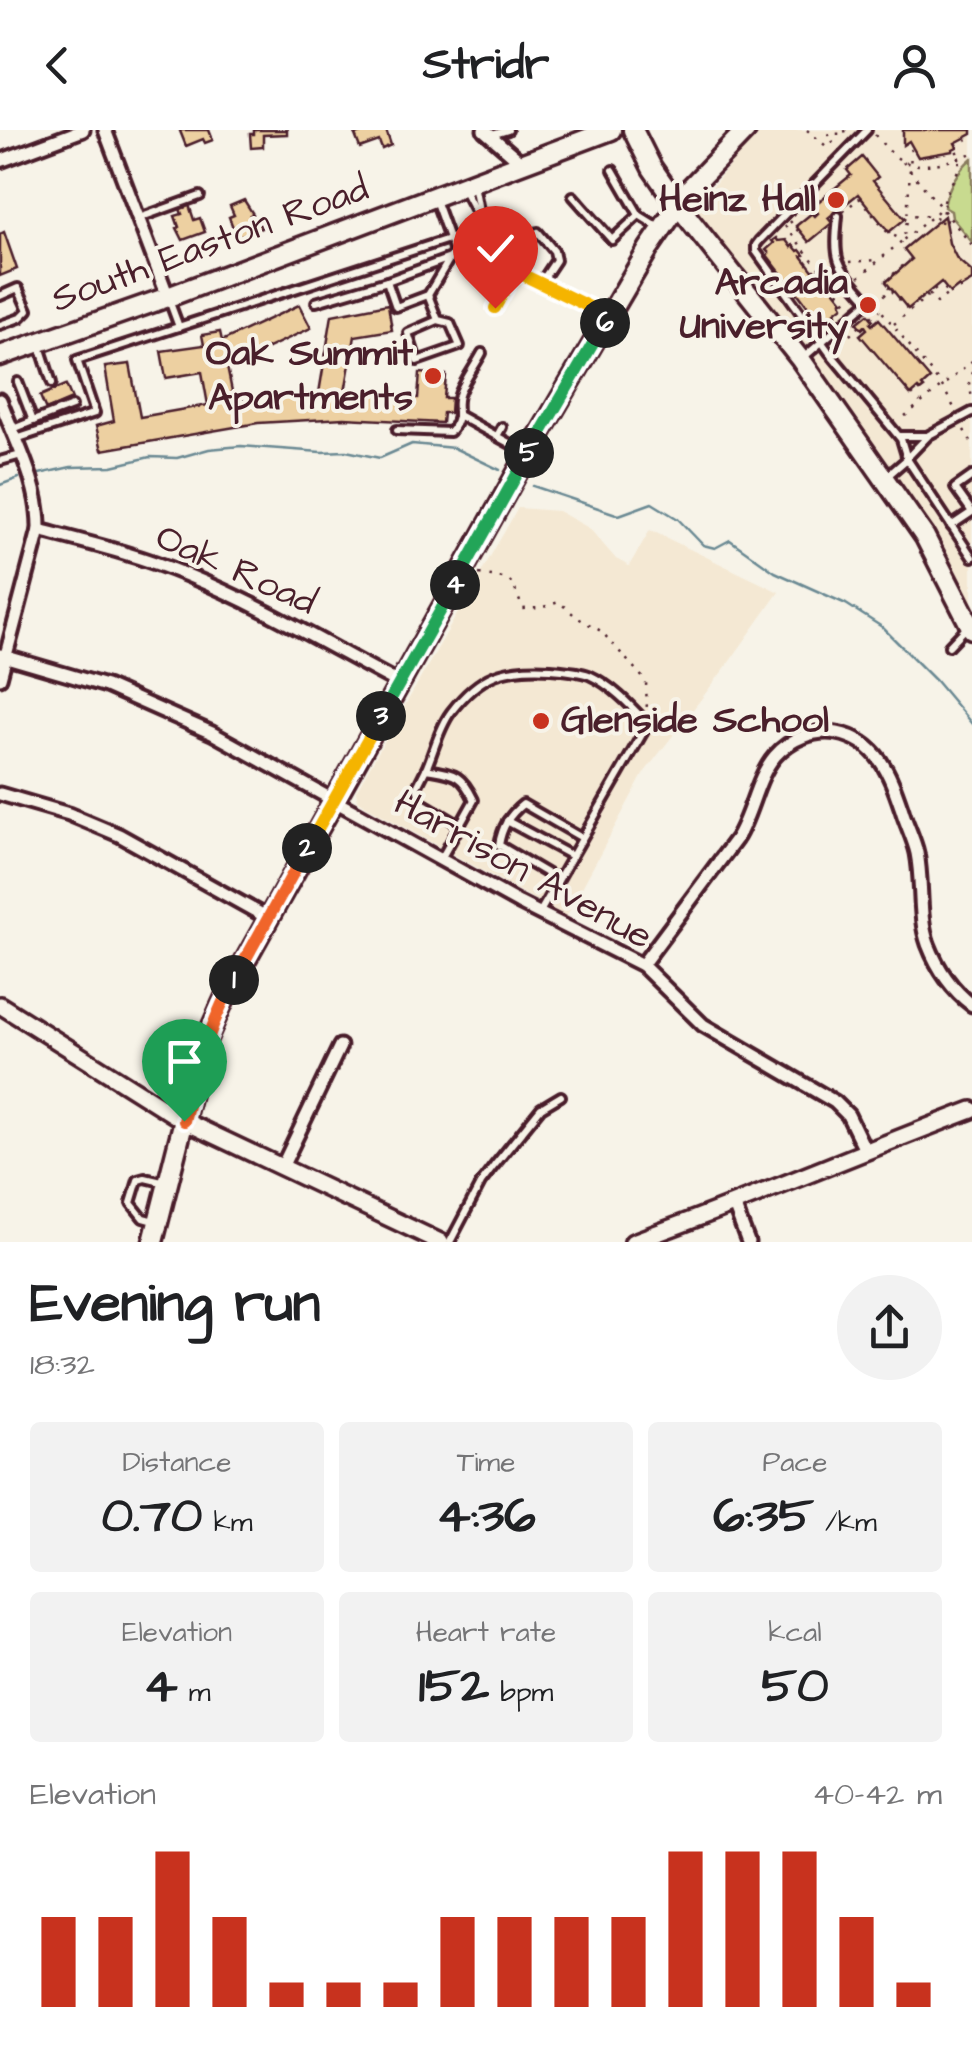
<!DOCTYPE html>
<html lang="en">
<head>
<meta charset="utf-8">
<style>
	body { margin:0; font-family:"Architects Daughter",sans-serif; background:#f2f2f2; color:#202124; height:100vh; display:flex; flex-direction:column; font-size:38px; white-space:nowrap }
	* { box-sizing:border-box; margin:0 }
	p { font-size:32px; color:#757577 }
	.icon { flex:none; width:55px; height:55px; fill:none; stroke:currentColor; stroke-width:2; stroke-linecap:round; stroke-linejoin:round }
	.map { position:relative; height:1112px; overflow:hidden }
	.side { display:flex; flex-direction:column; background:#fff; flex:1 }
	.side>* { flex:none }
	.pin { position:absolute; display:grid; place-items:center; width:85px; height:85px; color:#fff; margin:-102px -42px; border-radius:50% 50% 50% 0; rotate:-45deg; box-shadow:0 0 10px #0007 }
	.pin .icon { rotate:45deg }
	.km { position:absolute; width:50px; height:50px; margin:-25px; border-radius:50%; background:#222; color:#fff; font-size:28px; line-height:50px; text-align:center }
	.round { display:grid; place-items:center; flex:none; width:105px; height:105px; border-radius:52px; background:#f2f2f2 }
	.headline { display:flex; align-items:center; justify-content:space-between; height:170px; padding:0 30px }
	h1 { font-size:55px; font-weight:700; line-height:75px }
	.figures { display:grid; grid-template-columns:repeat(3,1fr); gap:15px; height:170px; padding:10px 30px }
	.figures div { display:grid; align-content:center; border-radius:10px; background:#f2f2f2; text-align:center }
	.figures b { font-size:50px; font-weight:700 }
	.figures small { font-size:28px; font-weight:400 }
	.figures p { font-size:28px }
	.chart { height:280px; padding:20px 30px }
	.chart p { display:flex; justify-content:space-between }
	.chart svg { width:100%; height:180px; margin-top:10px; stroke:#c8321e; stroke-width:6 }
	header { display:flex; justify-content:space-between; align-items:center; height:130px; padding:0 30px; background:#fff; font-size:45px; font-weight:700 }
	.map>svg:first-child { display:block }
	.built { fill:#f4e8d3 }
	.green { fill:#c8da8f; stroke:#897c5d; stroke-width:2.5 }
	.lines { fill:none; stroke-linecap:round; stroke-linejoin:round }
	.stream { stroke:#6a8993; stroke-width:2.5 }
	.building { fill:#edd0a1; stroke:#4a1f2b; stroke-width:2.5 }
	.service-casing { stroke:#4a1f2b; stroke-width:14 }
	.minor-casing { stroke:#4a1f2b; stroke-width:19 }
	.tertiary-casing { stroke:#4a1f2b; stroke-width:22 }
	.secondary-casing { stroke:#4a1f2b; stroke-width:25 }
	.primary-casing { stroke:#4a1f2b; stroke-width:25 }
	.path { stroke:#4a1f2b; stroke-width:2.5; stroke-dasharray:2.5 8; stroke-linecap:butt }
	.service { stroke:#f7f3e8; stroke-width:6 }
	.minor { stroke:#f7f3e8; stroke-width:11 }
	.tertiary { stroke:#f7f3e8; stroke-width:15 }
	.secondary { stroke:#f7f3e8; stroke-width:18 }
	.primary { stroke:#f7f3e8; stroke-width:18 }
	.split-1-casing { stroke:#fff; stroke-width:20 }
	.split-2-casing { stroke:#fff; stroke-width:20 }
	.split-3-casing { stroke:#fff; stroke-width:20 }
	.split-4-casing { stroke:#fff; stroke-width:20 }
	.split-5-casing { stroke:#fff; stroke-width:20 }
	.split-6-casing { stroke:#fff; stroke-width:20 }
	.split-7-casing { stroke:#fff; stroke-width:20 }
	.split-1 { stroke:#f0652b; stroke-width:12 }
	.split-2 { stroke:#f0652b; stroke-width:12 }
	.split-3 { stroke:#f5b400; stroke-width:12 }
	.split-4 { stroke:#22a559; stroke-width:12 }
	.split-5 { stroke:#22a559; stroke-width:12 }
	.split-6 { stroke:#22a559; stroke-width:12 }
	.split-7 { stroke:#f5b400; stroke-width:12 }
	.poi-dot { fill:#c8321e; stroke:#f7f3e8; stroke-width:4 }
	.labels { text-anchor:middle; dominant-baseline:central; stroke-width:8; stroke-linejoin:round; paint-order:stroke }
	.poi-label { font-size:38px; font-weight:bold; fill:#4a1f2b; stroke:#f7f3e8; text-anchor:end }
	.street-label { font-size:38px; fill:#4a1f2b; stroke:#f7f3e8 }
</style>
</head>
<body>
<header><svg class="icon" aria-label="back" viewBox="0 0 24 24"><path d="M15 5l-7 7 7 7"/></svg>Stridr<svg class="icon" aria-label="person" viewBox="0 0 24 24"><circle cx="12" cy="8" r="4"/><path d="M4 21q1-7 8-7t8 7"/></svg></header>
<div class="map">
<svg width="972" height="1112" viewBox="0 0 972 1112">
	<rect width="100%" height="100%" fill="#f7f3e8"/>
	<filter id="ink" filterUnits="userSpaceOnUse"><feTurbulence type="fractalNoise" baseFrequency=".01" numOctaves="2"/><feDisplacementMap in="SourceGraphic" scale="20" xChannelSelector="R" yChannelSelector="G"/><feConvolveMatrix kernelMatrix="1 2 1 2 8 2 1 2 1" color-interpolation-filters="sRGB"/></filter>
	<g filter="url(#ink)">
		<g class="built">
			<path d="M762 0H972V489L825 262 695 78 746 15Z"/>
			<path d="M518 378 558 381 589 398 616 429 629 436 650 400 779 462 725 538 644 643 566 787 366 676 358 670 356 661Z"/>
		</g>
		<path class="green" d="M972 28V112L952 88 951 81 944 77C947 58 958 40 972 28Z"/>
		<g class="lines">
			<g class="stream">
				<path d="M39 344 71 337 112 336 150 327 177 328 209 319 241 316 321 322 346 321 380 328 412 314 454 318 500 340"/>
				<path d="M0 355 19 348"/>
				<path d="M533 356 619 385 652 373 678 389 703 415 715 418 730 410 775 442 846 474 882 497 936 551 972 594"/>
			</g>
		</g>
		<g class="building">
			<path d="M182 0H209L213 10 205 13 203 9 186 16 180 1Z"/>
			<path d="M254 0H287V4L263 5V17L251 18 250 4H254Z"/>
			<path d="M369 0H386L391 15 382 19 379 11 360 18 355 5Z"/>
			<path d="M903 0H972V4L955 13 957 17 953 19V21L918 27 909 11 903 15Z"/>
			<path d="M862 27 878 47 873 51 905 89 889 102 858 64 828 88 832 93 809 112 796 96 812 83 815 86 818 83 813 76 851 45 847 40Z"/>
			<path d="M244 70 253 84 250 85 253 92 257 90 261 98 237 108 229 87 234 85 230 76Z"/>
			<path d="M189 75 194 90 200 88 205 102 183 110 177 98 179 97 175 86 182 84 180 79Z"/>
			<path d="M944 86 949 113 957 129 972 142V151L960 158 959 156 950 163 941 152 908 179 886 152 912 129 904 119Z"/>
			<path d="M4 102 17 139 0 146V104Z"/>
			<path d="M776 108 778 111 786 110 791 117 793 115 798 121 800 120 804 125 802 126 814 142 818 140 843 171 841 172 843 176 835 182 836 184 832 188 831 185 822 192 820 188 818 190 794 158 796 154 791 156 767 125 769 123 766 120 774 113 772 111Z"/>
			<path d="M388 174 392 200 355 206 345 262 418 268 420 243 446 245 444 268H451L450 283H443L442 293 344 288 258 293 102 320 96 296 114 291 105 237 130 234 140 287 208 275 202 242 166 248 161 221 204 215 202 205 220 202 222 211 299 175 311 198 227 237 234 271 319 263 332 185Z"/>
			<path d="M868 184 873 190 870 193 872 195 879 189 930 249 922 256 924 258 920 261 918 259 911 265 860 205 867 199 865 196 862 199 857 193Z"/>
			<path d="M66 255 72 269 46 280 40 266Z"/>
		</g>
		<g class="lines">
			<defs>
				<g id="service">
					<path d="M867 0 759 111 756 115V121L829 222 901 309 907 329"/>
					<path d="M492 5 508 0"/>
					<path d="M613 40 639 85"/>
					<path d="M474 54 480 86"/>
					<path d="M463 58 493 115 511 138 526 148 608 186"/>
					<path d="M573 66 612 110 639 85 660 98"/>
					<path d="M434 67 454 122 450 128 428 165 396 177 387 151 450 128"/>
					<path d="M139 88 200 66"/>
					<path d="M506 133 538 102 554 121 556 130 540 154"/>
					<path d="M428 165 438 190 408 203 417 231 460 216 450 193 438 190"/>
					<path d="M0 166 18 158 28 180 20 188 0 195"/>
					<path d="M169 170 179 197"/>
					<path d="M316 172 387 151"/>
					<path d="M495 179 515 141"/>
					<path d="M39 213 52 253"/>
					<path d="M803 228 869 171C837 134 833 135 838 86"/>
					<path d="M460 286 527 323"/>
					<path d="M33 291 72 276"/>
					<path d="M13 299 33 291 18 252"/>
					<path d="M397 300 450 302C465 283 453 279 460 262 466 248 475 236 482 223"/>
					<path d="M497 306 502 297"/>
					<path d="M900 306H927"/>
					<path d="M16 309 95 283 77 230 467 103"/>
					<path d="M907 328 929 305 972 282"/>
					<path d="M0 331 21 325"/>
					<path d="M972 346 955 358 972 382"/>
					<path d="M885 348 907 329 972 427"/>
					<path d="M951 396 972 382"/>
					<path d="M949 516 969 495"/>
					<path d="M426 639C434 621 439 598 451 582 480 544 505 536 551 539 563 540 578 541 589 545 613 556 631 576 648 594L540 782"/>
					<path d="M507 691 572 726"/>
					<path d="M441 729 474 670C461 643 454 644 426 639L417 657 421 672 460 695"/>
					<path d="M558 750 499 715C502 697 509 685 523 674L582 708"/>
					<path d="M158 1092 143 1088 131 1073 138 1050 145 1048 166 1053"/>
					<path d="M450 1112 481 1053 494 1036 541 978 561 966"/>
				</g>
				<g id="minor">
					<path d="M105 0 168 167"/>
					<path d="M484 0 523 34"/>
					<path d="M0 31 83 0"/>
					<path d="M0 270C16 312 40 355 39 400L0 548"/>
					<path d="M39 400C89 413 139 425 187 445 260 475 329 516 399 553"/>
					<path d="M0 525 106 556 212 603 519 773 642 835 703 895 835 972 848 985 865 1020"/>
					<path d="M0 664 69 684 119 705 268 788"/>
					<path d="M642 835 736 709C752 684 756 648 775 626 790 609 814 599 837 603 879 611 890 645 902 680 906 694 914 709 917 723 923 753 918 786 928 814 938 840 951 859 972 875"/>
					<path d="M282 1037 340 916"/>
					<path d="M734 1075 748 1112"/>
				</g>
				<g id="tertiary">
					<path d="M0 875 184 991 440 1112"/>
					<path d="M633 1112C747 1071 858 1023 972 980"/>
				</g>
				<g id="secondary">
					<path d="M0 226 168 167 611 0"/>
					<path d="M153 1112 202 919 227 863 521 336 649 118 690 58 746 0"/>
				</g>
				<path id="primary" d="M633 0 652 38 677 74 801 230 925 407 972 499"/>
			</defs>
			<use href="#service" class="service-casing"/>
			<use href="#minor" class="minor-casing"/>
			<use href="#tertiary" class="tertiary-casing"/>
			<use href="#secondary" class="secondary-casing"/>
			<use href="#primary" class="primary-casing"/>
			<g class="path">
				<path d="M807 0 826 16 830 15 838 6V0"/>
				<path d="M845 0 846 5H850"/>
				<path d="M828 4 829 5 835 0"/>
				<path d="M875 5C882 13 890 23 899 29 919 42 952 31 972 23"/>
				<path d="M956 15 972 7"/>
				<path d="M903 32 972 115"/>
				<path d="M944 72C948 49 968 41 955 18"/>
				<path d="M808 74 817 84"/>
				<path d="M843 82 859 68 888 103 903 110 933 86 944 74"/>
				<path d="M904 88C918 82 937 87 951 92"/>
				<path d="M790 91 802 106"/>
				<path d="M941 93 943 80"/>
				<path d="M785 96 849 175"/>
				<path d="M850 132 877 130"/>
				<path d="M813 141 824 133"/>
				<path d="M859 147 903 110 907 91 911 21 907 12"/>
				<path d="M892 161 909 181"/>
				<path d="M929 164 937 173 949 163 942 156"/>
				<path d="M876 172 891 160 884 152 912 128"/>
				<path d="M876 174 942 256 957 283"/>
				<path d="M871 187 880 180"/>
				<path d="M894 194 943 153"/>
				<path d="M842 212 860 196"/>
				<path d="M972 242 969 253 972 268"/>
				<path d="M912 264 920 272"/>
				<path d="M905 286 972 232"/>
				<path d="M964 300 972 313"/>
				<path d="M479 444C516 450 509 446 523 479L540 478 559 472 578 488 601 501 646 551 647 583"/>
			</g>
			<use href="#service" class="service"/>
			<use href="#minor" class="minor"/>
			<use href="#tertiary" class="tertiary"/>
			<use href="#secondary" class="secondary"/>
			<use href="#primary" class="primary"/>
		</g>
	</g>
	<g class="lines" filter="url(#ink)">
		<defs>
			<path id="split-1" d="M184 991C197 940 209 896 234 850"/>
			<path id="split-2" d="M234 850 307 718"/>
			<path id="split-3" d="M307 718 381 586"/>
			<path id="split-4" d="M381 586 455 455"/>
			<path id="split-5" d="M455 455 529 323"/>
			<path id="split-6" d="M529 323 605 193"/>
			<path id="split-7" d="M495 178 515 141 608 186 605 193"/>
		</defs>
		<use href="#split-1" class="split-1-casing"/>
		<use href="#split-2" class="split-2-casing"/>
		<use href="#split-3" class="split-3-casing"/>
		<use href="#split-4" class="split-4-casing"/>
		<use href="#split-5" class="split-5-casing"/>
		<use href="#split-6" class="split-6-casing"/>
		<use href="#split-7" class="split-7-casing"/>
		<use href="#split-1" class="split-1"/>
		<use href="#split-2" class="split-2"/>
		<use href="#split-3" class="split-3"/>
		<use href="#split-4" class="split-4"/>
		<use href="#split-5" class="split-5"/>
		<use href="#split-6" class="split-6"/>
		<use href="#split-7" class="split-7"/>
	</g>
	<g class="poi-dot">
		<circle cx="836" cy="70" r="10"/>
		<circle cx="868" cy="175" r="10"/>
		<circle cx="433" cy="246" r="10"/>
		<circle cx="541" cy="591" r="10"/>
	</g>
	<g class="labels">
		<g class="poi-label">
			<text x="816" y="70">Heinz Hall</text>
			<text x="848" y="153">Arcadia<tspan x="848" dy="44">University</tspan></text>
			<text x="413" y="224">Oak Summit<tspan x="413" dy="44">Apartments</tspan></text>
			<text x="561" y="591" text-anchor="start">Glenside School</text>
		</g>
		<g class="street-label">
			<text transform="translate(210 114) rotate(-20)">South Easton Road</text>
			<text transform="translate(236 440) rotate(24)">Oak Road</text>
			<text transform="translate(523 740) rotate(29)">Harrison Avenue</text>
		</g>
	</g>
</svg>
<div class="pin" style="left:184px;top:991px;background:#1e9e55"><svg class="icon" aria-label="arrive" viewBox="0 0 24 24"><path d="M6 21V4h12l-3 4 3 4H6"/></svg></div>
<div class="pin" style="left:495px;top:178px;background:#d93025"><svg class="icon" aria-label="check" viewBox="0 0 24 24"><path d="M5 12l5 5 9-10"/></svg></div>
<b class="km" style="left:234px;top:850px">1</b>
<b class="km" style="left:307px;top:718px">2</b>
<b class="km" style="left:381px;top:586px">3</b>
<b class="km" style="left:455px;top:455px">4</b>
<b class="km" style="left:529px;top:323px">5</b>
<b class="km" style="left:605px;top:193px">6</b>
</div>
<section class="side">
<div class="headline"><div><h1>Evening run</h1><p>18:32</p></div><a class="round"><svg class="icon" aria-label="share" viewBox="0 0 24 24"><path d="M12 15V3M7 8l5-5 5 5M5 13v7h14v-7"/></svg></a></div>
<div class="figures">
<div><p>Distance</p><b>0.70<small> km</small></b></div>
<div><p>Time</p><b>4:36</b></div>
<div><p>Pace</p><b>6:35<small> /km</small></b></div>
</div>
<div class="figures">
<div><p>Elevation</p><b>4<small> m</small></b></div>
<div><p>Heart rate</p><b>152<small> bpm</small></b></div>
<div><p>kcal</p><b>50</b></div>
</div>
<div class="chart"><p><span>Elevation</span>40–42 m</p>
<svg viewBox="0 0 160 44" preserveAspectRatio="none"><path d="M5 44V22M15 44V22M25 44V6M35 44V22M45 44V38M55 44V38M65 44V38M75 44V22M85 44V22M95 44V22M105 44V22M115 44V6M125 44V6M135 44V6M145 44V22M155 44V38"/></svg>
</div>
</section>
</body>
</html>
